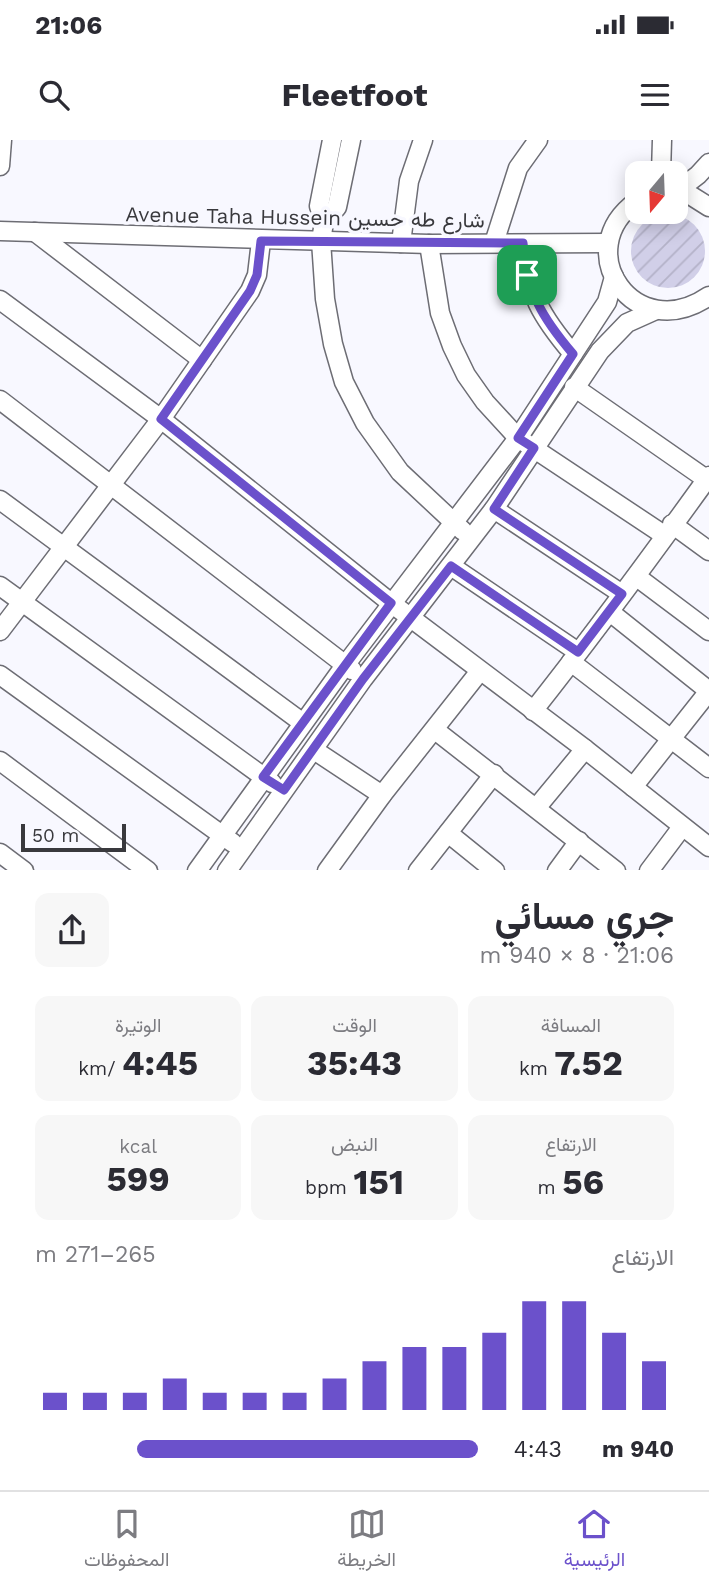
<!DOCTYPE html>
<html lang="ar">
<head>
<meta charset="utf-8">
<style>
	body { margin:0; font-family:"Work Sans",Vazirmatn,sans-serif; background:#f7f7f7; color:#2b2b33; direction:rtl; height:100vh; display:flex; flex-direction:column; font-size:26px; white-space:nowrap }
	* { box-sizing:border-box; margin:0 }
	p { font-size:23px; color:#7c7c81 }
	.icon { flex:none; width:38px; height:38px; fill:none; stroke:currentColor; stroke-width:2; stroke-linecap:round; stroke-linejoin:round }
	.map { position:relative; height:730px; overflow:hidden; direction:ltr }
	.details { display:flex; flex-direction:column; background:#fff; flex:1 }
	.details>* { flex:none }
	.needle { width:46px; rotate:199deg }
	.buttons { position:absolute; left:625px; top:21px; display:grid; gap:14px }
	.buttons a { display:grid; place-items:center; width:63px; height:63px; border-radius:14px; background:#fff; box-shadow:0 4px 18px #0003; font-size:35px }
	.scale { position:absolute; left:21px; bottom:18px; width:105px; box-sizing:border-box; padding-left:7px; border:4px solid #39393d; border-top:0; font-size:19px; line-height:24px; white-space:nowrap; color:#39393d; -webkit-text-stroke:5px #f8f8ff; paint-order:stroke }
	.pin { position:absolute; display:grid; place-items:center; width:60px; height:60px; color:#fff; margin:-30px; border-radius:14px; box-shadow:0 4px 10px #0006 }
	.round { display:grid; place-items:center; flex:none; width:74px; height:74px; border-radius:14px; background:#f7f7f7 }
	.summary { display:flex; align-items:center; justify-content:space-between; height:119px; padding:0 35px }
	h1 { font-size:38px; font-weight:700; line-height:52px }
	.stats { display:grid; grid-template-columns:repeat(3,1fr); gap:10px; height:119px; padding:7px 35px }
	.stats div { display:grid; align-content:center; border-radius:14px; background:#f7f7f7; text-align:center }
	.stats b { font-size:35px; font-weight:700 }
	.stats small { font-size:19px; font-weight:400 }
	.stats p { font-size:19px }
	.chart { height:196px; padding:14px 35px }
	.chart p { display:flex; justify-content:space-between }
	.chart svg { width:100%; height:126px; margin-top:7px; stroke:#6b51cb; stroke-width:6 }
	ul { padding:0 35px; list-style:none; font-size:23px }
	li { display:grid; grid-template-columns:112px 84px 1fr; align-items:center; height:52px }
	li i { height:18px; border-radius:9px; background:#6b51cb }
	.status { display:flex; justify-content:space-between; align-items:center; height:49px; padding:0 35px; background:#fff; direction:ltr }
	.status svg { height:19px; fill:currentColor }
	header { display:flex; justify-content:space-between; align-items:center; height:91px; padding:0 35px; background:#fff; font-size:32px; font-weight:700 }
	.tabs { display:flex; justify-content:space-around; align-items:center; height:98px; border-top:2px solid #e1e1e2; background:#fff; font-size:19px; color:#7c7c81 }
	.tabs a { display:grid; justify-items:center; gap:4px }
	.tabs .active { color:#6b51cb }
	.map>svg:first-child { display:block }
	.garden { fill:url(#garden-furrows) }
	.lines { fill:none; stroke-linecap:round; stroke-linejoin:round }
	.minor-casing { stroke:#6d6d74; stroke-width:21 }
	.minor { stroke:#fff; stroke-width:18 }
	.route-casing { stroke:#fff; stroke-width:14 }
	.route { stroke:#6b51cb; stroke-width:9 }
	.labels { text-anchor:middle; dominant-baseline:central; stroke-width:7; stroke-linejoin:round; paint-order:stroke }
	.street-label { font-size:21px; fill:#39393d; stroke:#f8f8ff }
</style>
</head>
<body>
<div class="status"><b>21:06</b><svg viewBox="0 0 49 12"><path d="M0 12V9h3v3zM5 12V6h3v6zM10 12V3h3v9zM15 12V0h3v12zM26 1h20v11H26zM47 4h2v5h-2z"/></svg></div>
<header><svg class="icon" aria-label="menu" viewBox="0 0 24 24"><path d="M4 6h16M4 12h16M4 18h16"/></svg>Fleetfoot<svg class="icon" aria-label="search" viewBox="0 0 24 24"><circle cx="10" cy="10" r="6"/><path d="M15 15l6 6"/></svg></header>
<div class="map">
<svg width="709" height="731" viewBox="0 0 709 731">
	<defs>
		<pattern id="garden-furrows" width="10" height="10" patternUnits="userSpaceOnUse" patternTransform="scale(1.75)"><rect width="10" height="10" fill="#d1cfe8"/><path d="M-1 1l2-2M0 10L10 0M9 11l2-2" fill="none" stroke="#b4b2c8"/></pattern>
	</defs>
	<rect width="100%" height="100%" fill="#f8f8ff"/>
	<circle class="garden" cx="668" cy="111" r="37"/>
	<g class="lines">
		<defs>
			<g id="minor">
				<path d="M332 0 319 66 324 82 321 101 325 159 333 204 344 242 365 283 400 332 463 391"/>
				<path d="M0 26 2 0"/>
				<path d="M661 33 662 0"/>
				<path d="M676 52 698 35 709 23"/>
				<path d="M676 52 690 55 709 67"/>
				<path d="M637 61C568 110 635 207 709 156"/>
				<path d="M324 82 337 67 351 0"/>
				<path d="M0 91 429 104 608 103"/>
				<path d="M35 92 202 220"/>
				<path d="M401 103 409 41 423 0"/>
				<path d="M494 103 518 28 538 0"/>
				<path d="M429 104 440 173 452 206 466 235 485 262 518 298 664 395"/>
				<path d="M523 104C529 155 540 175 573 214"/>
				<path d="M0 160 161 279 391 463 585 609 709 707"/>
				<path d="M574 247 709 341"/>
				<path d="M0 260 352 530"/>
				<path d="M0 360 303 583"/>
				<path d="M494 369 622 454"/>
				<path d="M672 384 709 411"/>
				<path d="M451 426 578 512"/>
				<path d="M637 437 709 491"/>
				<path d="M0 446 272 643"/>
				<path d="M610 472 709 551 633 647"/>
				<path d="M0 491 161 279 250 151 257 135 261 101"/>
				<path d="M571 522 709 628"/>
				<path d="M0 535 233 703"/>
				<path d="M533 571C594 494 652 415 709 336"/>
				<path d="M435 590 616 731"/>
				<path d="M314 610 382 655"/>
				<path d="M0 621 148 731"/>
				<path d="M537 667 585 609"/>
				<path d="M448 693 495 731"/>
				<path d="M0 713 24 731"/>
				<path d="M197 731 346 524 518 298 607 162 614 137"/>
				<path d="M227 731 363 539 494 369 600 211 627 183 656 170"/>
				<path d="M327 731 382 655 480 531"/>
				<path d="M418 731 494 634"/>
				<path d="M557 731 579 701"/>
				<path d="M649 731 682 687"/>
			</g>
		</defs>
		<use href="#minor" class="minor-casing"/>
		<use href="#minor" class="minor"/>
	</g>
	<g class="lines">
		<defs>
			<path id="route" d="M261 101 523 103C529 155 540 175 573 214L518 298 534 308 494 369 622 454 578 512 451 426 363 539 284 650 263 637 391 463 161 279 250 151 257 135Z"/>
		</defs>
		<use href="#route" class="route-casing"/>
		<use href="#route" class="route"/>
	</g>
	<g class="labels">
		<g class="street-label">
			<text transform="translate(305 77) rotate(1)">Avenue Taha Hussein شارع طه حسين</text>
		</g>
	</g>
</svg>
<div class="buttons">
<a><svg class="needle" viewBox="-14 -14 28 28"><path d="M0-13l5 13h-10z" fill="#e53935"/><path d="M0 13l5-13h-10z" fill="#7c7c81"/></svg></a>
</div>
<div class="scale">50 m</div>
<div class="pin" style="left:527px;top:135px;background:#1e9e55"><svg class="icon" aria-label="arrive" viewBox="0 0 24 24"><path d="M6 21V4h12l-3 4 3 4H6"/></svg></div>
</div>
<section class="details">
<div class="summary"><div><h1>جري مسائي</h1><p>21:06 · 8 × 940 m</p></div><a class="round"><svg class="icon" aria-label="share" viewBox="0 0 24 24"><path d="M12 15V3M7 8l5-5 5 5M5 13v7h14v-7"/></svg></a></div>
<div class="stats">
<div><p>المسافة</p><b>7.52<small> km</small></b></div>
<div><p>الوقت</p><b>35:43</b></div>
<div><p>الوتيرة</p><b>4:45<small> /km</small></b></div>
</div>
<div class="stats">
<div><p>الارتفاع</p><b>56<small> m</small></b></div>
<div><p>النبض</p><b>151<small> bpm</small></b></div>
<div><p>kcal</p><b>599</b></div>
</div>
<div class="chart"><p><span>الارتفاع</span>265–271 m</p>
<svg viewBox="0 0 160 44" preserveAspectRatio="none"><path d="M5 44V38M15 44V38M25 44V38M35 44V33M45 44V38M55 44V38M65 44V38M75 44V33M85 44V27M95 44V22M105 44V22M115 44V17M125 44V6M135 44V6M145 44V17M155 44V27"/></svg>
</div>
<ul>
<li><b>940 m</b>4:43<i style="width:77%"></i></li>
</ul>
</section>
<nav class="tabs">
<a class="active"><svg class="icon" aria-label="home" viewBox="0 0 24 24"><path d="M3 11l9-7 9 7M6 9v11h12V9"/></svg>الرئيسية</a>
<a><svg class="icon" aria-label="map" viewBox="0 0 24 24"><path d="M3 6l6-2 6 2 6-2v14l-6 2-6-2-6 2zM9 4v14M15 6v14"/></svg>الخريطة</a>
<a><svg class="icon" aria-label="saved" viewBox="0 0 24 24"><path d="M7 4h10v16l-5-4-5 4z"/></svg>المحفوظات</a>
</nav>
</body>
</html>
